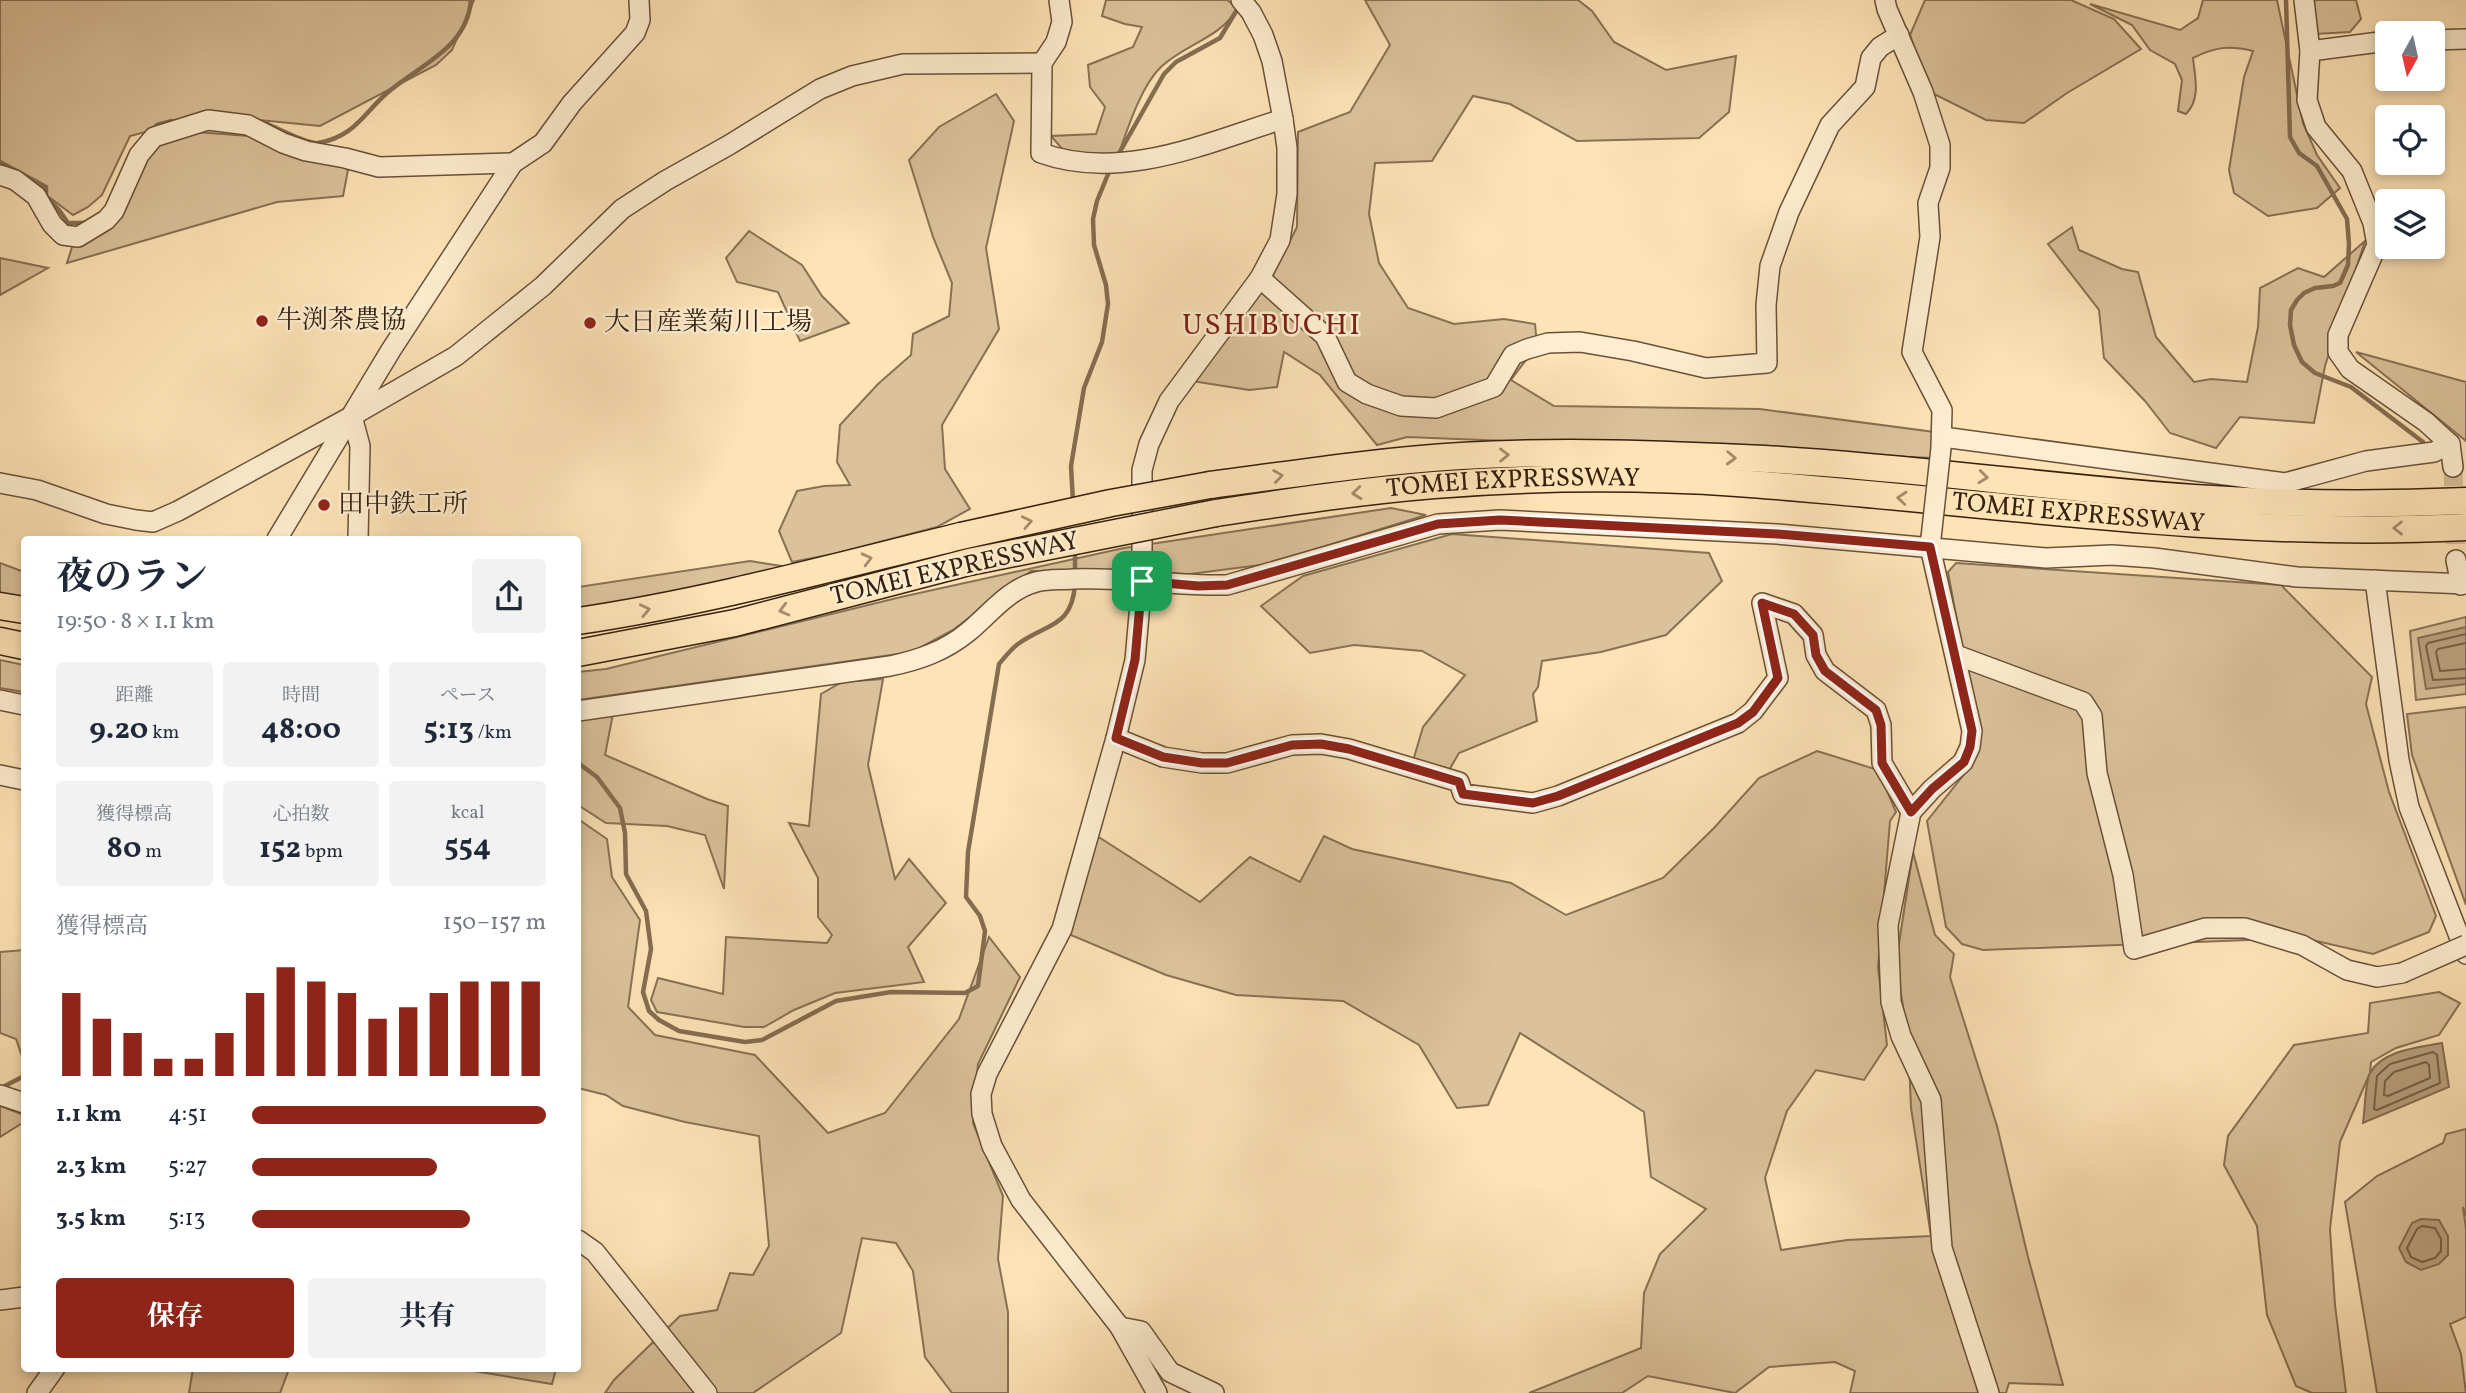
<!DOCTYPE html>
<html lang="ja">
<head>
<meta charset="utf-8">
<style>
	body { margin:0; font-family:Vollkorn,"Noto Serif JP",serif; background:#f2f2f3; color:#1f2937; height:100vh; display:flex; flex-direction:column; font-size:26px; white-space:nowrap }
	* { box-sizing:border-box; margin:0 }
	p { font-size:23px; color:#747a83 }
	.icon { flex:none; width:38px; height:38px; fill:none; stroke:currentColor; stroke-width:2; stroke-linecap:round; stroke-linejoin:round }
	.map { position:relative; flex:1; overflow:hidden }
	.drawer { position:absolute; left:21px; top:536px; width:560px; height:836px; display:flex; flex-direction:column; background:#fff; border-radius:7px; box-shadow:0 4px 10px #0003 }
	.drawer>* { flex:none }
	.needle { width:46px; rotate:188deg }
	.buttons { position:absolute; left:2375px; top:21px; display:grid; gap:14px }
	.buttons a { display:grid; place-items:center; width:70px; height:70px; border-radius:7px; background:#fff; box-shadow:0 4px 10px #0003; font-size:35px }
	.pin { position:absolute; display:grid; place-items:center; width:60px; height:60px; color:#fff; margin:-30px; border-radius:14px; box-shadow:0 4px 10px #0006 }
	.round { display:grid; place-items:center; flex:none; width:74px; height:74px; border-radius:7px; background:#f2f2f3 }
	.head { display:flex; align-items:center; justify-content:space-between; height:119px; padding:0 35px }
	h1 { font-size:38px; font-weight:700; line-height:52px }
	.stats { display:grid; grid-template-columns:repeat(3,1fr); gap:10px; height:119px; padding:7px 35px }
	.stats div { display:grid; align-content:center; border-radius:7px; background:#f2f2f3; text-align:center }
	.stats b { font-size:30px; font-weight:700 }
	.stats small { font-size:19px; font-weight:400 }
	.stats p { font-size:19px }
	.chart { height:196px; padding:14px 35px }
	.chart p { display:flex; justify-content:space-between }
	.chart svg { width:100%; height:126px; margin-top:7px; stroke:#8f2418; stroke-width:6 }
	.primary-button { display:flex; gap:14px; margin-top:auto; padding:14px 35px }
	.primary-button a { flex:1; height:80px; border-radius:7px; background:#8f2418; color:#fff; font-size:28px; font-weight:700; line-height:80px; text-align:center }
	.primary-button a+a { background:#f2f2f3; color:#1f2937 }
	ul { padding:0 35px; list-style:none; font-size:23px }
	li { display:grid; grid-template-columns:112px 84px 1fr; align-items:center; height:52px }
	li i { height:18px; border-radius:9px; background:#8f2418 }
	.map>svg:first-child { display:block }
	.green { fill:#dbc29a; stroke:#887154; stroke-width:2 }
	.water { fill:#b9a17d; stroke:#856d51; stroke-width:2 }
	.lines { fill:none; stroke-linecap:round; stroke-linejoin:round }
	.shore { stroke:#786046; stroke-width:2 }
	.stream { stroke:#856d51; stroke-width:4.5 }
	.minor-tunnel { stroke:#d5bc95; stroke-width:19; stroke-dasharray:19 10; stroke-linecap:butt }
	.minor-casing { stroke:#685139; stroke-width:22 }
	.highway-casing { stroke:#36200f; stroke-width:29 }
	.minor { stroke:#feedd0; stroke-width:19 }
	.highway { stroke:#fde3b6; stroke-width:26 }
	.minor-bridge-casing { stroke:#685139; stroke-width:22; stroke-linecap:butt }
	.highway-bridge-casing { stroke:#36200f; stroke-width:29; stroke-linecap:butt }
	.minor-bridge { stroke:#feedd0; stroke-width:19 }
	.highway-bridge { stroke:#fde3b6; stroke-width:26 }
	.oneway { stroke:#a38b6b }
	.route-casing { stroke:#fff; stroke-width:14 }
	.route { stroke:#8f2418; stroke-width:9 }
	.poi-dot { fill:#8f2418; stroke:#feedd0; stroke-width:2.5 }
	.labels { text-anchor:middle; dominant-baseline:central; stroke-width:5; stroke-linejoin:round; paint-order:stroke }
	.poi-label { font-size:26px; fill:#36200f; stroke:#feedd0; text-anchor:start }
	.street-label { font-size:26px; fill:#36200f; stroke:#feedd0 }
	.quarter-label { font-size:30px; letter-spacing:2px; fill:#7a1f14; stroke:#feedd0 }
</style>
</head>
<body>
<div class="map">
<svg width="2466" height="1393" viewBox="0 0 2466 1393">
	<rect width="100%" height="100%" fill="#fde3b6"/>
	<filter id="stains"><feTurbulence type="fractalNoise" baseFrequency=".00286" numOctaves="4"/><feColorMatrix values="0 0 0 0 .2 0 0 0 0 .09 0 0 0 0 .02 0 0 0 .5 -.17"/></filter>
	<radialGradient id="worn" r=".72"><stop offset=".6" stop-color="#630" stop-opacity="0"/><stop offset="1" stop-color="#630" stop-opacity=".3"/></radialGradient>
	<g class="green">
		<path d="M0 0H474L452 50 436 65 320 126 209 115 130 136 102 195 88 207 73 215 22 177 0 169Z"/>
		<path d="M1106 0H1227L1238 8C1219 39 1187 43 1162 66 1142 84 1128 127 1119 153L1099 156 1064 151 1051 136 1096 134 1105 107 1090 87 1088 65 1133 47 1142 27 1125 24 1102 16Z"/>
		<path d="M1365 0H1578L1592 11 1614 42 1666 70 1736 56 1729 112 1699 138 1577 141 1510 104 1473 96 1432 161 1375 163 1369 214 1379 263 1408 308 1454 324 1504 319 1535 324 1537 345 1511 380 1554 406 1760 409 1934 432V458L1407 437 1377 445 1320 375 1284 352 1277 387 1249 390 1192 381 1271 279 1297 227 1298 132 1350 112 1390 45Z"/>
		<path d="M1925 0H2071L2114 19 2141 49 2067 93 2024 123 1986 120 1930 92 1910 35Z"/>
		<path d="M2203 0H2277L2303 123 2317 155 2340 188 2317 208 2268 216 2234 193 2229 170 2244 77 2253 51C2229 45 2215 47 2193 58 2195 77 2201 99 2186 114L2178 111 2182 80 2175 64 2150 50 2132 25 2090 4 2180 30 2198 18Z"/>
		<path d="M2311 0H2356L2361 19 2350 32 2315 34Z"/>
		<path d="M996 94 1014 121 986 248 999 329 942 425 945 469 970 509 937 527 833 554 792 562 779 531 797 491 824 486 850 485 837 462 840 425 878 384 911 355 913 334 949 316 952 283 933 237 909 160 939 127Z"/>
		<path d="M196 132 249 136 349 165 343 196 277 202 67 263 73 244 114 225 150 146Z"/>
		<path d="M2072 227 2079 250 2122 269 2138 272 2156 337 2194 382 2211 379 2247 382 2258 327 2260 288 2298 268 2324 277 2365 241 2325 366 2314 423 2240 417 2216 448 2170 433 2145 401 2104 358 2099 310 2048 244Z"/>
		<path d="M749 231 802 265 822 296 849 323 800 341 778 292 737 282 726 258Z"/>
		<path d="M0 258 48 268 0 295Z"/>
		<path d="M2356 352 2466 382V441Z"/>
		<path d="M1391 508 1426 515 1268 564 1190 574 1031 571 953 630 912 652 578 700V672L606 669 901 597 1124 548Z"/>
		<path d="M1452 534 1709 553 1722 581 1666 635 1601 652 1542 661 1538 687 1533 694 1537 721 1459 753 1448 772 1413 761 1423 727 1465 675 1422 651 1354 645 1310 653 1261 606 1303 576Z"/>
		<path d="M750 561 788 567 578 612V587Z"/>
		<path d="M0 563 24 572V602L0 610Z"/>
		<path d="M1956 563 2281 585 2372 677 2366 704 2389 792 2436 916 2429 932 2373 954 2303 938 1983 950 1962 944 1946 927 1927 821 1973 763 1978 735 1948 572Z"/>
		<path d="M2466 617V694L2416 700 2410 631Z"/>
		<path d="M0 660 24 665V692L0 688Z"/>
		<path d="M883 679 868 765 895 879 909 859 946 903 908 947 924 982 835 993 794 1010 764 1027H744L657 1012 651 1000 658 978 723 994 726 937 827 943 832 935 818 917V878L789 823 809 826 821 694 842 682Z"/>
		<path d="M2466 707V905L2412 755 2407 714Z"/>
		<path d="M613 714 605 755 707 799 728 806 724 889 705 835 667 826 606 823 578 805V719Z"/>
		<path d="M1817 751 1878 770 1896 812 1890 821 1878 967 1887 1045 1864 1080 1816 1070 1787 1111 1765 1178 1781 1250 1847 1240 1931 1236 1911 1108 1908 1037 1896 963 1913 852 1935 935 1954 954 1950 977 1997 1126 2028 1257 2063 1385 2009 1383 2006 1393H1850L1855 1371 1835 1362 1769 1367 1735 1393 1648 1376 1622 1393H1529L1641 1348 1644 1293 1660 1254 1706 1209 1651 1177 1644 1112 1520 1033 1488 1105 1457 1108 1419 1045 1343 1001 1236 995 1166 975 1066 933 1094 834 1200 902 1250 857 1300 882 1324 836 1352 849 1511 883 1566 915 1663 878 1714 828 1759 778Z"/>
		<path d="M578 819 607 839 612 877 640 920 628 1007 655 1035 755 1055 828 1133 885 1113 959 1019 989 937 1020 977 978 1064 973 1123 1003 1196 998 1259 1008 1312V1393H952L925 1357 913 1271 896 1243 862 1238 841 1333 753 1393H605L614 1380 680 1316 717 1310 730 1273 753 1275 769 1246 759 1136 685 1122 623 1106 606 1095 578 1088Z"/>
		<path d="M24 950V1062L16 1039 0 1033V952Z"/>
		<path d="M2439 992 2460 1003 2439 1035 2396 1048 2371 1062 2370 1073 2340 1142 2330 1229 2335 1305 2346 1393H2312L2296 1386 2267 1315 2257 1226 2224 1165 2228 1136 2294 1045 2368 1033 2370 1003Z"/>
		<path d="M0 1106 24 1115V1122L0 1137Z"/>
		<path d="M2466 1129V1216L2463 1207 2466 1229V1317L2450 1324 2461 1354 2466 1393H2377L2345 1202 2377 1176 2443 1143 2446 1134Z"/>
		<path d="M193 1368H289V1369L280 1393H189Z"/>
		<path d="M462 1369H556L552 1384Z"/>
	</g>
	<g class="water">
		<path d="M2466 627V684L2426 689 2418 638Z"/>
		<path d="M2442 1043 2449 1087 2363 1123C2365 1111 2365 1082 2370 1073 2383 1050 2420 1047 2442 1043Z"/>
		<path d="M2421 1219 2439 1220 2448 1236V1255L2439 1264 2421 1270 2406 1262 2399 1248 2412 1223Z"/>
	</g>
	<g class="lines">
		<g class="shore">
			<path d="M2466 634 2428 643 2426 646 2433 680 2466 678"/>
			<path d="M2466 643 2438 649 2436 652 2440 671 2466 669"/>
			<path d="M2433 1052 2437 1055 2440 1083 2377 1110 2374 1109 2377 1076 2390 1064Z"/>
			<path d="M2426 1062 2429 1065 2430 1078 2388 1096 2384 1095 2385 1081 2394 1072Z"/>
			<path d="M2422 1226 2435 1228 2441 1239V1251L2435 1258 2422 1262 2411 1257 2407 1248 2417 1229Z"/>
		</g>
		<g class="stream">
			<path d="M2286 0 2290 137 2299 153 2317 166 2347 219 2349 244 2348 265 2340 283 2333 286 2315 288 2304 293 2297 300 2291 310 2290 325 2294 345 2302 362 2315 373 2351 387 2423 442"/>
			<path d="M263 122C275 127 308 145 318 143 354 137 363 114 387 93 419 65 467 49 471 0"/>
			<path d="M152 130 157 125 172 121"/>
			<path d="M1117 157 1164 74 1176 62 1220 38 1238 8"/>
			<path d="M0 162 46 187V197L59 210 68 223H86"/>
			<path d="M1073 502 1071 466 1084 388 1102 342 1108 304 1106 285 1094 245 1093 219 1097 201 1111 167"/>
			<path d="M1075 549V575"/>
			<path d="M578 763 597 777 620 808 625 833 626 874 646 911 651 949 643 992 649 1011 659 1020 679 1031 745 1042 762 1040 836 1001 891 992 965 993 978 986 985 931 980 916 966 897 968 852 999 664C1005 657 1011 649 1018 644 1047 623 1072 628 1075 584"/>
			<path d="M1 1088 24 1076"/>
		</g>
		<path class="minor-tunnel" d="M2453 467 2456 560"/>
		<defs>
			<g id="minor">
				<path d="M1059 0 1062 22 1056 42 1042 63 1041 153C1122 182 1206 143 1283 119"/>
				<path d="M1885 0 1887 9 1923 92 1940 145V168L1928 203 1930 237 1912 352 1942 410 1941 447"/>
				<path d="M2304 0 2310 51 2307 100 2316 127 2352 171 2373 223 2377 245 2338 335V352L2350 369 2426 422 2450 444 2453 467"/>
				<path d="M2432 40 2466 39"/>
				<path d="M2310 51 2387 41"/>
				<path d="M0 175 15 180 36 196 52 224 63 235 78 237 106 220 114 211 139 155 154 137 208 120 248 125 283 143 306 151 345 158 379 167 513 163"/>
				<path d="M1260 278 1325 336 1347 382 1367 394 1401 406 1436 408 1494 387 1513 355 1527 349 1548 343 1580 342 1633 351 1706 368 1767 363 1766 305 1770 266 1789 212 1830 125 1865 87 1871 58 1880 47 1899 35"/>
				<path d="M352 416 360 446 358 539"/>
				<path d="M1943 437 2285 483 2366 461 2434 452 2450 444"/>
				<path d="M0 483 37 490 106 514 136 520 153 522 178 511 352 416 456 356 543 286 622 209 665 181 729 145 820 89 852 76 903 64 1042 63"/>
				<path d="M1931 538 1930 547 1972 731 1970 747 1963 762 1932 789 1911 812 1888 925 1891 1002 1901 1036 1931 1100 1942 1248 1989 1393"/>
				<path d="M277 539 391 350 513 163 543 143 572 103 635 33 640 20 639 0"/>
				<path d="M2456 560 2461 585"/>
				<path d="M2375 580 2399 760 2409 807 2466 954"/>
				<path d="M1956 655 2083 702 2092 716 2097 773 2123 875 2134 949 2205 928H2245L2302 945 2347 970 2377 977 2402 973"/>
				<path d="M0 700 24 705"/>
				<path d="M578 711 890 666C919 660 945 651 968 632 989 615 1008 589 1036 582 1047 579 1061 580 1073 579 1125 577 1176 586 1227 585L1438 524 1500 520 1777 534 2046 558 2112 555 2154 558 2297 577 2466 584"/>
				<path d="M1116 738 1163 757 1202 763H1227L1292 745 1321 744 1349 749 1459 782 1463 794 1533 803 1558 796 1738 723 1753 711 1778 678 1762 603 1794 614 1813 635 1816 655 1825 671 1876 710 1881 725 1882 763 1911 812"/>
				<path d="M0 775 24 780"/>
				<path d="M0 1095 24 1103"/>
				<path d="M578 1240 595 1252 707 1393"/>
				<path d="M0 1300 24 1297"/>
				<path d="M1120 1327 1141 1331 1170 1372 1214 1393"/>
				<path d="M37 1393 55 1368"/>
				<path d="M1157 1393 1120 1327 1021 1200 992 1146 982 1114 981 1094 987 1074 1062 929 1116 738 1135 660 1142 581V470L1149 444 1169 401 1260 278 1280 240 1287 194V148L1283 119 1272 61 1263 35 1251 12 1241 0"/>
			</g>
			<g id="highway">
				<path d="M1210 485C1294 474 1377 461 1461 456 1562 450 1664 454 1765 459 1909 467 2051 488 2194 498 2284 504 2376 505 2466 501"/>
				<path id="s1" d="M1216 513C1288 502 1361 491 1434 485 1535 477 1636 476 1737 483 1979 500 2222 540 2466 527"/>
				<path d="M0 606 24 610"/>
				<path d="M578 621C707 602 834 567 961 536"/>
				<path d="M0 641 24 646"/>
				<path d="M578 653 735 623 969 562"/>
			</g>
		</defs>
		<use href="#minor" class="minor-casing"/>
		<use href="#highway" class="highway-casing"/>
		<use href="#minor" class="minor"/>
		<use href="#highway" class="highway"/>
		<defs>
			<g id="minor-bridge">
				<path d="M1931 538 1941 448"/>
				<path d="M2402 973 2466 945"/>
			</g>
			<g id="highway-bridge">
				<path d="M961 536 1111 503 1210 485"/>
				<path d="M969 562 1216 513"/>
			</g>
		</defs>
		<use href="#minor-bridge" class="minor-bridge-casing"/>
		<use href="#highway-bridge" class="highway-bridge-casing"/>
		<use href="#minor-bridge" class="minor-bridge"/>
		<use href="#highway-bridge" class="highway-bridge"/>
	</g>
	<defs><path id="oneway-chevron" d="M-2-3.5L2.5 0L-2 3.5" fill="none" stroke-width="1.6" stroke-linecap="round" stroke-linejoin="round" transform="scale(1.75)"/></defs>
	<g class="oneway">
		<use href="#oneway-chevron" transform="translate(1504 455) rotate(-1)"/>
		<use href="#oneway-chevron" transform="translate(1731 458) rotate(2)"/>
		<use href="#oneway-chevron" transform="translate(1278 476) rotate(-8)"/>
		<use href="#oneway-chevron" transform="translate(1983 477) rotate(6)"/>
		<use href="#oneway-chevron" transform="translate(1357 493) rotate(174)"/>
		<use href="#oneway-chevron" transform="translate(1902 498) rotate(-175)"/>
		<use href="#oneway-chevron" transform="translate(1027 522) rotate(-12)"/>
		<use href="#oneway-chevron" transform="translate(2398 528) rotate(180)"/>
		<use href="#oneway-chevron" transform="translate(867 559) rotate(-14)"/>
		<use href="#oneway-chevron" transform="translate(645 610) rotate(-12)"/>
		<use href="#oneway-chevron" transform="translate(784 610) rotate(165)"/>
	</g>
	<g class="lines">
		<defs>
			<path id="route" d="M1500 520 1777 534 1930 547 1972 731 1970 747 1964 762 1932 789 1911 812 1882 763 1881 725 1876 710 1825 671 1816 655 1813 635 1794 614 1762 603 1778 678 1753 712 1738 723 1558 796 1533 803 1463 794 1459 782 1349 749 1321 744 1292 745 1227 763H1202L1163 757 1116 738 1135 660 1142 581 1198 586 1227 585 1438 524Z"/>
		</defs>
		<use href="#route" class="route-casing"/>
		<use href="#route" class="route"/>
	</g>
	<g class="poi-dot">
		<circle cx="262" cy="321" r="7"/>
		<circle cx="590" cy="323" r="7"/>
		<circle cx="324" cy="505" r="7"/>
	</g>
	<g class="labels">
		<g class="poi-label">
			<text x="276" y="321">牛渕茶農協</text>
			<text x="604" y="323">大日産業菊川工場</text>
			<text x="338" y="505">田中鉄工所</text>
		</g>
		<g class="street-label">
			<text stroke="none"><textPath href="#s1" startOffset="299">TOMEI EXPRESSWAY</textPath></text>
			<text stroke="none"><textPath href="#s1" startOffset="866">TOMEI EXPRESSWAY</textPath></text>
			<text transform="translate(955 569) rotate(-13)">TOMEI EXPRESSWAY</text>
		</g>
		<g class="quarter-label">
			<text x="1272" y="326">USHIBUCHI</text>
		</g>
	</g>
	<rect width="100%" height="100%" filter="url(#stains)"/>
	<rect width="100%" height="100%" fill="url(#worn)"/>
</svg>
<div class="buttons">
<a><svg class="needle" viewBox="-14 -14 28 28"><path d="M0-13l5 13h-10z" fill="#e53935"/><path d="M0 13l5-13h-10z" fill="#747a83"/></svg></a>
<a><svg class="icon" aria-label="locate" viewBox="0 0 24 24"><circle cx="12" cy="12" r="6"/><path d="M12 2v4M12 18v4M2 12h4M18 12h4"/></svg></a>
<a><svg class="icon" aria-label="layers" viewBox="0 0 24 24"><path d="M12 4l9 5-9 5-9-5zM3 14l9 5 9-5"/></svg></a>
</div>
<div class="pin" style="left:1142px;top:581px;background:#1e9e55"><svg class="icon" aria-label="arrive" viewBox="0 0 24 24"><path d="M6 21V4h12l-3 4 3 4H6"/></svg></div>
<section class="drawer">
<div class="head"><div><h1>夜のラン</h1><p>19:50 · 8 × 1.1 km</p></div><a class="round"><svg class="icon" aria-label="share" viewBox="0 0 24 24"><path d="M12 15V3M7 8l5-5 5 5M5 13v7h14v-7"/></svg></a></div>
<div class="stats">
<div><p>距離</p><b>9.20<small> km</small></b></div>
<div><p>時間</p><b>48:00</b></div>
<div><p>ペース</p><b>5:13<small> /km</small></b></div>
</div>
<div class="stats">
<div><p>獲得標高</p><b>80<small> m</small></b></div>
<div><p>心拍数</p><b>152<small> bpm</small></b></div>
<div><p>kcal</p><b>554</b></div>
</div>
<div class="chart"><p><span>獲得標高</span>150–157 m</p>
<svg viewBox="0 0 160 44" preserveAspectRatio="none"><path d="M5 44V15M15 44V24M25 44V29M35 44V38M45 44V38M55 44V29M65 44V15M75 44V6M85 44V11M95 44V15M105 44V24M115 44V20M125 44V15M135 44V11M145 44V11M155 44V11"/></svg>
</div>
<ul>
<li><b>1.1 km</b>4:51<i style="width:100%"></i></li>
<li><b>2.3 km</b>5:27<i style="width:63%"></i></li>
<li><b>3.5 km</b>5:13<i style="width:74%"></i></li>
</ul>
<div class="primary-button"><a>保存</a><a>共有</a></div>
</section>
</div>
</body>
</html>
